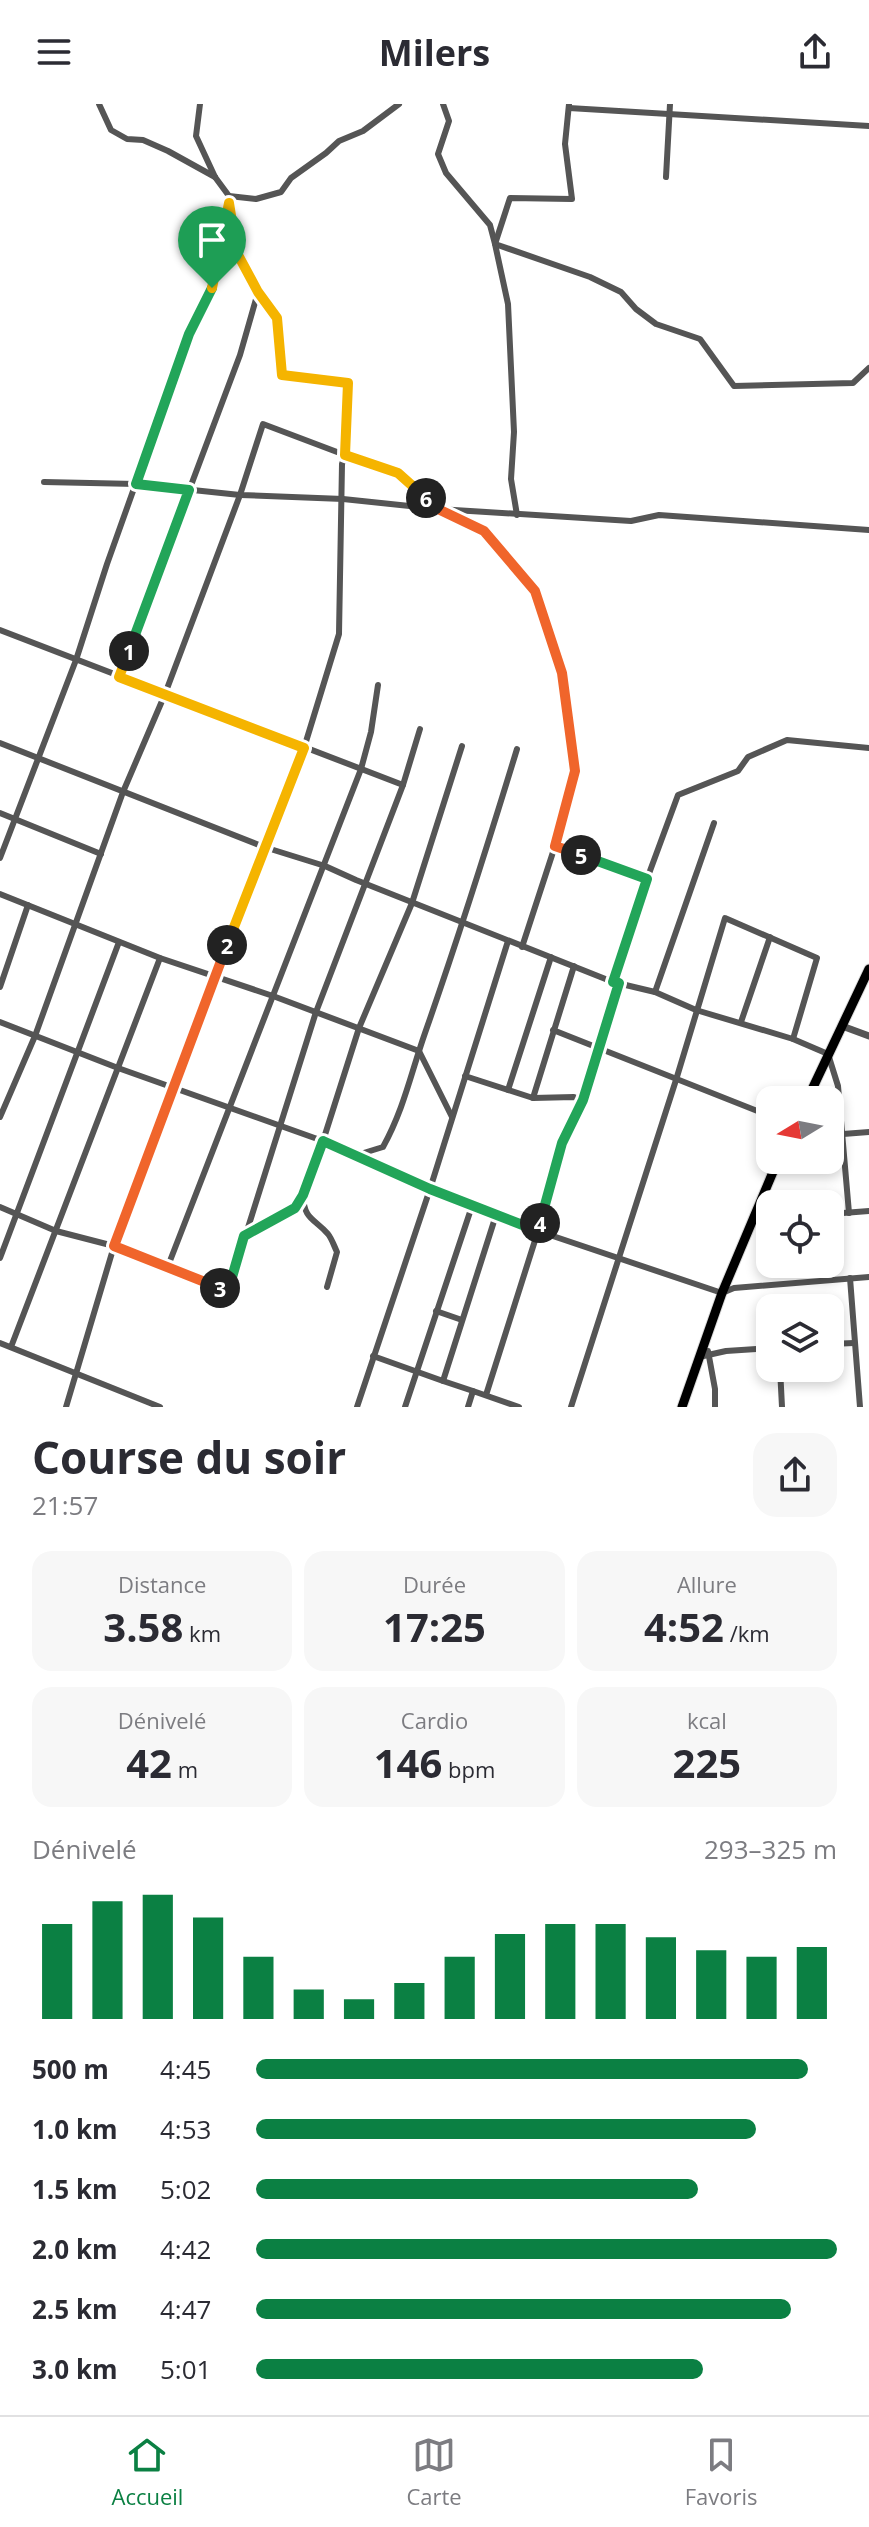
<!DOCTYPE html>
<html lang="fr">
<head>
<meta charset="utf-8">
<style>
	body { margin:0; font-family:"Open Sans",sans-serif; background:#f7f7f7; color:#2b2b33; height:100vh; display:flex; flex-direction:column; font-size:30px; white-space:nowrap }
	* { box-sizing:border-box; margin:0 }
	p { font-size:26px; color:#7c7c81 }
	.icon { flex:none; width:44px; height:44px; fill:none; stroke:currentColor; stroke-width:2; stroke-linecap:round; stroke-linejoin:round }
	.map { position:relative; height:1303px; overflow:hidden }
	.panel { display:flex; flex-direction:column; background:#fff; flex:1 }
	.panel>* { flex:none }
	.needle { width:52px; rotate:260deg }
	.buttons { position:absolute; left:756px; top:982px; display:grid; gap:16px }
	.buttons a { display:grid; place-items:center; width:88px; height:88px; border-radius:16px; background:#fff; box-shadow:0 4px 12px #0003; font-size:40px }
	.pin { position:absolute; display:grid; place-items:center; width:68px; height:68px; color:#fff; margin:-82px -34px; border-radius:50% 50% 50% 0; rotate:-45deg; box-shadow:0 0 8px #0007 }
	.pin .icon { rotate:45deg }
	.km { position:absolute; width:40px; height:40px; margin:-20px; border-radius:50%; background:#222; color:#fff; font-size:22px; line-height:40px; text-align:center }
	.round { display:grid; place-items:center; flex:none; width:84px; height:84px; border-radius:24px; background:#f7f7f7 }
	.head { display:flex; align-items:center; justify-content:space-between; height:136px; padding:0 32px }
	h1 { font-size:44px; font-weight:700; line-height:60px }
	.metrics { display:grid; grid-template-columns:repeat(3,1fr); gap:12px; height:136px; padding:8px 32px }
	.metrics div { display:grid; align-content:center; border-radius:20px; background:#f7f7f7; text-align:center }
	.metrics b { font-size:40px; font-weight:700 }
	.metrics small { font-size:22px; font-weight:400 }
	.metrics p { font-size:22px }
	.chart { height:224px; padding:16px 32px }
	.chart p { display:flex; justify-content:space-between }
	.chart svg { width:100%; height:144px; margin-top:8px; stroke:#0b8043; stroke-width:6 }
	ul { padding:0 32px; list-style:none; font-size:26px }
	li { display:grid; grid-template-columns:128px 96px 1fr; align-items:center; height:60px }
	li i { height:20px; border-radius:10px; background:#0b8043 }
	header { display:flex; justify-content:space-between; align-items:center; height:104px; padding:0 32px; background:#fff; font-size:36px; font-weight:700 }
	.tab-bar { display:flex; justify-content:space-around; align-items:center; height:112px; border-top:2px solid #e1e1e2; background:#fff; font-size:22px; color:#7c7c81 }
	.tab-bar a { display:grid; justify-items:center; gap:4px }
	.tab-bar .on { color:#0b8043 }
	.map>svg:first-child { display:block }
	.lines { fill:none; stroke-linecap:round; stroke-linejoin:round }
	.primary-casing { stroke:#dbdbdb; stroke-width:11 }
	.minor { stroke:#555; stroke-width:6 }
	.tertiary { stroke:#555; stroke-width:7 }
	.primary { stroke:#000; stroke-width:9 }
	.split-1-casing { stroke:#fff; stroke-width:16 }
	.split-2-casing { stroke:#fff; stroke-width:16 }
	.split-3-casing { stroke:#fff; stroke-width:16 }
	.split-4-casing { stroke:#fff; stroke-width:16 }
	.split-5-casing { stroke:#fff; stroke-width:16 }
	.split-6-casing { stroke:#fff; stroke-width:16 }
	.split-7-casing { stroke:#fff; stroke-width:16 }
	.split-1 { stroke:#22a559; stroke-width:10 }
	.split-2 { stroke:#f5b400; stroke-width:10 }
	.split-3 { stroke:#f0652b; stroke-width:10 }
	.split-4 { stroke:#22a559; stroke-width:10 }
	.split-5 { stroke:#22a559; stroke-width:10 }
	.split-6 { stroke:#f0652b; stroke-width:10 }
	.split-7 { stroke:#f5b400; stroke-width:10 }
</style>
</head>
<body>
<header><svg class="icon" aria-label="menu" viewBox="0 0 24 24"><path d="M4 6h16M4 12h16M4 18h16"/></svg>Milers<svg class="icon" aria-label="share" viewBox="0 0 24 24"><path d="M12 15V3M7 8l5-5 5 5M5 13v7h14v-7"/></svg></header>
<div class="map">
<svg width="869" height="1303" viewBox="0 0 869 1303">
	<rect width="100%" height="100%" fill="#fff"/>
	<g class="lines">
		<defs>
			<g id="primary">
				<path d="M807 996 869 865"/>
				<path d="M682 1303 722 1189 778 1056"/>
			</g>
		</defs>
		<use href="#primary" class="primary-casing"/>
		<g class="minor">
			<path d="M99 0 111 26 127 35 143 36 168 47 215 73"/>
			<path d="M200 0 196 32 215 73 229 92 237 149 258 188 277 214 282 271 348 279 345 351 398 369 438 405 631 417 659 411 869 426"/>
			<path d="M443 0 449 17 438 50 446 69 490 121 495 140 590 173 621 188 636 205 656 220 700 235 734 282 853 279 869 264"/>
			<path d="M569 4 869 22"/>
			<path d="M666 73 670 0"/>
			<path d="M229 92 256 95 281 88 291 74 326 49 339 37 363 27 399 0"/>
			<path d="M44 378 136 380 240 391 343 395 438 405 484 427 535 487 562 569 575 667 555 742 647 775"/>
			<path d="M517 411 511 375 514 328 508 200 495 140 510 94 572 95 565 40 569 0"/>
			<path d="M0 526 403 681"/>
			<path d="M119 573 240 251 258 188"/>
			<path d="M0 639 264 743 325 762 356 776 613 878 655 888 696 906 793 935 828 950 838 982 849 1109"/>
			<path d="M0 709 101 750"/>
			<path d="M0 754 76 556 107 460 189 230 212 184 228 107"/>
			<path d="M0 790 160 854 273 892 419 947 452 1013"/>
			<path d="M522 843 555 742"/>
			<path d="M613 878 647 775 678 691 738 667 748 653 787 636 869 644"/>
			<path d="M0 883 28 801"/>
			<path d="M655 888 714 719"/>
			<path d="M0 918 118 964 323 1037 430 1085 538 1127 722 1189 734 1184 869 1173"/>
			<path d="M741 918 770 833"/>
			<path d="M553 926 770 1012"/>
			<path d="M465 972 533 994 574 862"/>
			<path d="M508 986 551 853"/>
			<path d="M533 994 574 993 583 996"/>
			<path d="M0 1013 35 932 123 688 165 590 240 391 263 320 345 351 342 360 339 530 304 644 264 743 114 1142 66 1303"/>
			<path d="M843 1030 869 1028"/>
			<path d="M357 1051 383 1043C404 1005 411 969 425 929 458 835 488 740 517 645"/>
			<path d="M303 1091C304 1116 314 1114 328 1130 332 1135 334 1142 337 1148L327 1183"/>
			<path d="M0 1103 56 1127 114 1142 228 1187 316 908 403 681 420 625"/>
			<path d="M830 1110 869 1107"/>
			<path d="M752 1115 770 1114"/>
			<path d="M244 1132 295 1104 303 1091 323 1037 359 924 412 799 462 642"/>
			<path d="M0 1154 119 838"/>
			<path d="M168 1162 361 665 371 628 378 581"/>
			<path d="M850 1174 860 1303"/>
			<path d="M436 1207 462 1216"/>
			<path d="M0 1239 160 1303"/>
			<path d="M830 1240 854 1239"/>
			<path d="M11 1243 160 854"/>
			<path d="M708 1247 715 1285V1303"/>
			<path d="M373 1252 443 1277"/>
			<path d="M699 1253 726 1247 770 1244"/>
			<path d="M780 1264 782 1303"/>
			<path d="M473 1287 443 1277 496 1111"/>
			<path d="M486 1291 538 1127 562 1039 583 996 619 879"/>
			<path d="M357 1303 430 1085 508 837"/>
			<path d="M405 1303 472 1102"/>
			<path d="M468 1303 473 1287 519 1303"/>
			<path d="M571 1303 676 976 725 814 817 854 793 935"/>
		</g>
		<path class="tertiary" d="M842 922 869 932"/>
		<use href="#primary" class="primary"/>
	</g>
	<g class="lines">
		<defs>
			<path id="split-1" d="M129 547 189 386 136 380 189 230 212 184"/>
			<path id="split-2" d="M129 547 119 573 304 644 227 841"/>
			<path id="split-3" d="M220 1184 114 1142 227 841"/>
			<path id="split-4" d="M220 1184 228 1187 244 1132 295 1104 303 1091 323 1037 430 1085 538 1127 540 1119"/>
			<path id="split-5" d="M540 1119 562 1039 583 996 619 879 613 878 647 775 581 751"/>
			<path id="split-6" d="M426 394 438 405 484 427 535 487 562 569 575 667 555 742 581 751"/>
			<path id="split-7" d="M212 184 229 99 237 149 258 188 277 214 282 271 348 279 345 351 398 369 426 394"/>
		</defs>
		<use href="#split-1" class="split-1-casing"/>
		<use href="#split-2" class="split-2-casing"/>
		<use href="#split-3" class="split-3-casing"/>
		<use href="#split-4" class="split-4-casing"/>
		<use href="#split-5" class="split-5-casing"/>
		<use href="#split-6" class="split-6-casing"/>
		<use href="#split-7" class="split-7-casing"/>
		<use href="#split-1" class="split-1"/>
		<use href="#split-2" class="split-2"/>
		<use href="#split-3" class="split-3"/>
		<use href="#split-4" class="split-4"/>
		<use href="#split-5" class="split-5"/>
		<use href="#split-6" class="split-6"/>
		<use href="#split-7" class="split-7"/>
	</g>
</svg>
<div class="buttons">
<a><svg class="needle" viewBox="-14 -14 28 28"><path d="M0-13l5 13h-10z" fill="#e53935"/><path d="M0 13l5-13h-10z" fill="#7c7c81"/></svg></a>
<a><svg class="icon" aria-label="locate" viewBox="0 0 24 24"><circle cx="12" cy="12" r="6"/><path d="M12 2v4M12 18v4M2 12h4M18 12h4"/></svg></a>
<a><svg class="icon" aria-label="layers" viewBox="0 0 24 24"><path d="M12 4l9 5-9 5-9-5zM3 14l9 5 9-5"/></svg></a>
</div>
<div class="pin" style="left:212px;top:184px;background:#1e9e55"><svg class="icon" aria-label="arrive" viewBox="0 0 24 24"><path d="M6 21V4h12l-3 4 3 4H6"/></svg></div>
<b class="km" style="left:129px;top:547px">1</b>
<b class="km" style="left:227px;top:841px">2</b>
<b class="km" style="left:220px;top:1184px">3</b>
<b class="km" style="left:540px;top:1119px">4</b>
<b class="km" style="left:581px;top:751px">5</b>
<b class="km" style="left:426px;top:394px">6</b>
</div>
<section class="panel">
<div class="head"><div><h1>Course du soir</h1><p>21:57</p></div><a class="round"><svg class="icon" aria-label="share" viewBox="0 0 24 24"><path d="M12 15V3M7 8l5-5 5 5M5 13v7h14v-7"/></svg></a></div>
<div class="metrics">
<div><p>Distance</p><b>3.58<small> km</small></b></div>
<div><p>Durée</p><b>17:25</b></div>
<div><p>Allure</p><b>4:52<small> /km</small></b></div>
</div>
<div class="metrics">
<div><p>Dénivelé</p><b>42<small> m</small></b></div>
<div><p>Cardio</p><b>146<small> bpm</small></b></div>
<div><p>kcal</p><b>225</b></div>
</div>
<div class="chart"><p><span>Dénivelé</span>293–325 m</p>
<svg viewBox="0 0 160 44" preserveAspectRatio="none"><path d="M5 44V15M15 44V8M25 44V6M35 44V13M45 44V25M55 44V35M65 44V38M75 44V33M85 44V25M95 44V18M105 44V15M115 44V15M125 44V19M135 44V23M145 44V25M155 44V22"/></svg>
</div>
<ul>
<li><b>500 m</b>4:45<i style="width:95%"></i></li>
<li><b>1.0 km</b>4:53<i style="width:86%"></i></li>
<li><b>1.5 km</b>5:02<i style="width:76%"></i></li>
<li><b>2.0 km</b>4:42<i style="width:100%"></i></li>
<li><b>2.5 km</b>4:47<i style="width:92%"></i></li>
<li><b>3.0 km</b>5:01<i style="width:77%"></i></li>
</ul>
</section>
<nav class="tab-bar">
<a class="on"><svg class="icon" aria-label="home" viewBox="0 0 24 24"><path d="M3 11l9-7 9 7M6 9v11h12V9"/></svg>Accueil</a>
<a><svg class="icon" aria-label="map" viewBox="0 0 24 24"><path d="M3 6l6-2 6 2 6-2v14l-6 2-6-2-6 2zM9 4v14M15 6v14"/></svg>Carte</a>
<a><svg class="icon" aria-label="saved" viewBox="0 0 24 24"><path d="M7 4h10v16l-5-4-5 4z"/></svg>Favoris</a>
</nav>
</body>
</html>
